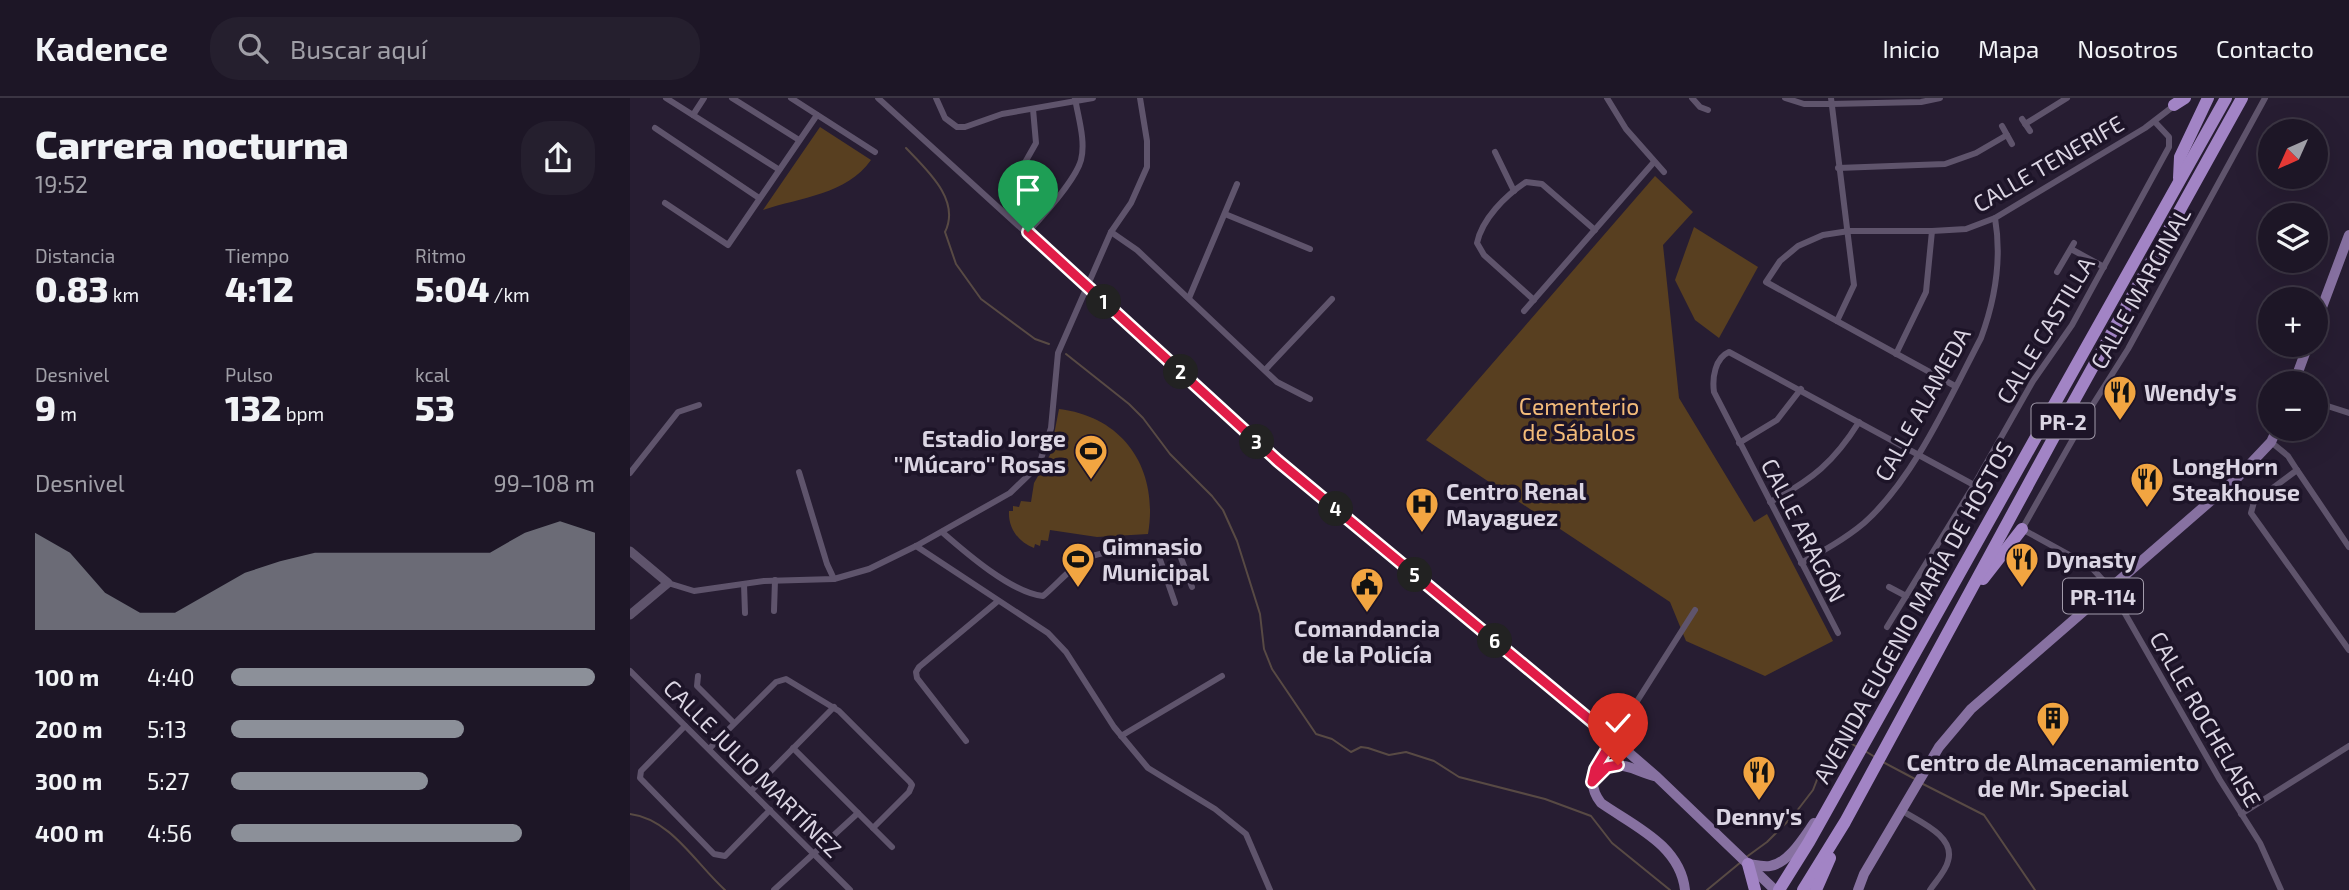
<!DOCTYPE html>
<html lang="es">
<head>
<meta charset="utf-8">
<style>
	body { margin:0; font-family:"Exo 2",sans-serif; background:#251f2e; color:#f1f3f6; height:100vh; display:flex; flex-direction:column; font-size:26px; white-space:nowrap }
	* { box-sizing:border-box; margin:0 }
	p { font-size:23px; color:#a09fa7 }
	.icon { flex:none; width:38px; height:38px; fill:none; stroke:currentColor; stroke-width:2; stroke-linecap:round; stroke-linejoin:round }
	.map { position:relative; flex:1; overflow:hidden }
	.details { display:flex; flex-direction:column; background:#1d1626; width:630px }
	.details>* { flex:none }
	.needle { width:46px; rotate:225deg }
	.tools { position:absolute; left:1628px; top:21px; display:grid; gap:14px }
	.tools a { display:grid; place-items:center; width:70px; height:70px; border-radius:50%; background:#1d1626; box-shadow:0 7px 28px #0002,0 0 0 2px #3b3543; font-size:35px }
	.pin { position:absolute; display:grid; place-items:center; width:60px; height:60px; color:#fff; margin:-72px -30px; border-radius:50% 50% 50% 0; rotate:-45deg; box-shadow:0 0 7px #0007 }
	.pin .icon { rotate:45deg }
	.km { position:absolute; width:35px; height:35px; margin:-18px; border-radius:50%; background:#222; color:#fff; font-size:19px; line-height:35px; text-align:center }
	.round { display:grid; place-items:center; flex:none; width:74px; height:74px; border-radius:28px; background:#251f2e }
	.head { display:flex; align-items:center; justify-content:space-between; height:119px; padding:0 35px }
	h1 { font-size:38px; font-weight:800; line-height:52px }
	.figures { display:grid; grid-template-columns:repeat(3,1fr); gap:10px; height:119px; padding:7px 35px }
	.figures div { display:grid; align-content:center }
	.figures b { font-size:35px; font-weight:800 }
	.figures small { font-size:19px; font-weight:400 }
	.figures p { font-size:19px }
	.chart { height:196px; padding:14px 35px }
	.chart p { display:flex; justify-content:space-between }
	.chart svg { width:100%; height:126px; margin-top:7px; fill:#8c9099; opacity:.7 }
	ul { padding:0 35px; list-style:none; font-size:23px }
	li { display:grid; grid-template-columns:112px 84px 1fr; align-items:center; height:52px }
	li i { height:18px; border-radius:9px; background:#8c9099 }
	header { display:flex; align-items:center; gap:42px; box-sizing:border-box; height:98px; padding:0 35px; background:#1d1626; border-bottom:2px solid #3b3543 }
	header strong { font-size:33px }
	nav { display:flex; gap:38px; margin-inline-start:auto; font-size:24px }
	.search { width:490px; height:63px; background:#251f2e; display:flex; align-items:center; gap:18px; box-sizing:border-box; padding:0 24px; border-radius:28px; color:#a09fa7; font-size:26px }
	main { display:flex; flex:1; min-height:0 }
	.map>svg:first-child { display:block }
	.green { fill:#583f20 }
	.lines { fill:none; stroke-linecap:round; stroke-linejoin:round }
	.stream { stroke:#584a44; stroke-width:2 }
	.street { stroke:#5f546c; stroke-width:6 }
	.secondary { stroke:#5f546c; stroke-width:9 }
	.primary { stroke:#8771a1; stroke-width:10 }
	.highway { stroke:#a284c5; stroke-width:12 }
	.route-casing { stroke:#fff; stroke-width:14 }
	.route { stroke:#e11d48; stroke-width:9 }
	.labels { text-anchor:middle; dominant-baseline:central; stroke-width:7; stroke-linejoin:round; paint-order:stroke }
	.shield { fill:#1d1428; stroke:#a29bab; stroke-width:2 }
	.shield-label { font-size:21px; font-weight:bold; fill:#dbd5e3 }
	.street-label { font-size:23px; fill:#dbd5e3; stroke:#1d1428 }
	.poi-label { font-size:23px; font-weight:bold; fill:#dbd5e3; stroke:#1d1428; text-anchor:start }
	.park-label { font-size:23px; fill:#f3bb79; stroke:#1d1428 }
</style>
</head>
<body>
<header>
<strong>Kadence</strong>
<div class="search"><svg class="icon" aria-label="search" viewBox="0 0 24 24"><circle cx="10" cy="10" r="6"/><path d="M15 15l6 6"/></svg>Buscar aquí</div>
<nav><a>Inicio</a><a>Mapa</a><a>Nosotros</a><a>Contacto</a></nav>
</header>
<main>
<section class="details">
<div class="head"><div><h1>Carrera nocturna</h1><p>19:52</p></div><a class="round"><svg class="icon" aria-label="share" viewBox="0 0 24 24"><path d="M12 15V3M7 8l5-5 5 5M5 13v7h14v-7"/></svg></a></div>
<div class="figures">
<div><p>Distancia</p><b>0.83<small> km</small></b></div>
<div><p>Tiempo</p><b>4:12</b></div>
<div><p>Ritmo</p><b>5:04<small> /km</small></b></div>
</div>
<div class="figures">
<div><p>Desnivel</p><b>9<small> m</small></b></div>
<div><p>Pulso</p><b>132<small> bpm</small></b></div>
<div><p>kcal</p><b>53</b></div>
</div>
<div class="chart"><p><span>Desnivel</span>99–108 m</p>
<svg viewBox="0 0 160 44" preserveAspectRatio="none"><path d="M0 44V10L10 17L20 31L30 38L40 38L50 31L60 24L70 20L80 17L90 17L100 17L110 17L120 17L130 17L140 10L150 6L160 10V44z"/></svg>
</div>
<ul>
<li><b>100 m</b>4:40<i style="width:100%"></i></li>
<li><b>200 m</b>5:13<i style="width:64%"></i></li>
<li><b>300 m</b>5:27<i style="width:54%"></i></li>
<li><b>400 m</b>4:56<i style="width:80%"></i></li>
</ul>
</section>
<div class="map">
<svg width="1719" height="792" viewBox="0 0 1719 792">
	<rect width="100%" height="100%" fill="#271d32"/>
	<g class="green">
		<path d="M190 29 241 62C216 97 171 99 133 112Z"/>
		<path d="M1025 78 1063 114 1033 147 1049 300 1124 424 1137 416 1203 543 1135 578 1056 543 1040 504 796 342Z"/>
		<path d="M1064 129 1128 169 1089 240 1065 222 1045 182Z"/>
		<path d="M429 311C495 319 529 372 518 436L467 439 420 432 418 443 411 442 410 448 405 446 404 450C388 444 378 430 379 413H383V408L389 409 391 403 401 404 404 385 420 357Z"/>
	</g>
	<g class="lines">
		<g class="stream">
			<path d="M276 50C297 72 331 102 315 134L326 166 351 201 405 241 419 246"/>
			<path d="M436 256 499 306 513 320 540 356 582 398 593 412 607 443 630 516 634 551 642 571 686 636 702 641 721 654 731 649 738 650 759 657 776 654 804 663 829 679 915 701 961 718 982 745 1040 792"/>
			<path d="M1235 653 1245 659"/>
			<path d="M1253 664 1285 681"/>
			<path d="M1293 686 1354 717 1405 792"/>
			<path d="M0 716C41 721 66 766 95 792"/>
			<path d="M1115 760 1137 744 1163 718 1183 692 1190 674 1206 647 1222 646 1227 649"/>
			<path d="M1077 792 1111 764"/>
		</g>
		<g class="street">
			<path d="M36 0 148 71"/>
			<path d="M102 0 169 42"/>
			<path d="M161 0 245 54"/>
			<path d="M248 0 647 363 983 641 1065 512"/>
			<path d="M306 0 315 20 327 29H335L372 16 463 0"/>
			<path d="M977 0 996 31 1034 74"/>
			<path d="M1062 0 1070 9 1078 12"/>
			<path d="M1155 0 1174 6H1201L1291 4 1310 0"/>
			<path d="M1201 0 1224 187 1207 223"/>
			<path d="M1635 0 1498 251 1460 311 1392 431 1461 469 1481 491 1590 682 1630 745 1651 792"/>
			<path d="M63 17 74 0"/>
			<path d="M1392 21 1400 33"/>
			<path d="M1395 26 1437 0"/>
			<path d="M1372 28 1382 46"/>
			<path d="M25 30 129 100"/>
			<path d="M865 54 884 93"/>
			<path d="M393 68 406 45 403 11"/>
			<path d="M1208 70 1315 66 1346 55 1377 37"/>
			<path d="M35 105 98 147 187 17"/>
			<path d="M595 116 680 151"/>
			<path d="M398 134C412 119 446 81 451 62 456 43 448 19 445 0"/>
			<path d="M481 134 507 152 647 284 680 301"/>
			<path d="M1441 151 1474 169"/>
			<path d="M1427 174 1444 145"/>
			<path d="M559 200 607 86"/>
			<path d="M904 202 854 157 847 145C852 121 875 98 896 84L912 86 965 132"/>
			<path d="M894 213 1024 64"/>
			<path d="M1266 256 1296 194 1302 133"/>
			<path d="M635 272 702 201"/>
			<path d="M1325 288 1136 184 1150 163 1168 148 1193 137 1219 133H1302L1336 131 1365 120 1515 30 1545 7"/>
			<path d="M1685 304 1719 315"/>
			<path d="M1641 344 1658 358 1667 372"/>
			<path d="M1109 345 1147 322 1171 291"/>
			<path d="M169 374 197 466 204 481"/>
			<path d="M0 375 48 314 69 307"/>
			<path d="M1140 404C1182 382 1204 364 1229 324"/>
			<path d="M312 434C336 455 382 495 413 498 424 489 444 467 455 461 479 450 523 447 548 452L562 489"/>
			<path d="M286 448 418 535 436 554 484 629 518 670 585 711 616 736 640 792"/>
			<path d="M1719 449 1667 372 1624 404 1621 415 1719 552"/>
			<path d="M526 450 545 505"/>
			<path d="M1171 465C1193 453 1215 441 1234 425 1284 381 1320 299 1351 240 1365 202 1372 161 1365 120"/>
			<path d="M38 485 64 493 134 483 204 481 239 471 286 448 380 395 409 367 421 330 428 255 481 134 501 105 517 69V43L510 0"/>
			<path d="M114 486 115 515"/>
			<path d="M1259 489 1276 498"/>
			<path d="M144 513 145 482"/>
			<path d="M1257 529 1344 387 1403 283 1442 227 1539 49V39L1525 24"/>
			<path d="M1208 535 1084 294C1082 280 1085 260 1099 254L1344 387"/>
			<path d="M0 573 220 792"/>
			<path d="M68 578 67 588 104 625"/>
			<path d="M55 628 11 673 10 680 84 756 95 758 140 712"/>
			<path d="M491 638 592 578"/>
			<path d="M336 643 287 580 286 574 289 569 368 503"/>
			<path d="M163 650 262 749"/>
			<path d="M79 651 146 584 156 581 209 613 280 684 282 687 279 694 243 730"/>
			<path d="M121 693 204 609"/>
			<path d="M1271 712C1288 723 1326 738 1318 763 1316 773 1305 784 1300 792"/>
			<path d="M1611 716 1719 648"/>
			<path d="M144 792 228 715"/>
		</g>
		<path class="secondary" d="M0 453 38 485 0 517"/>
		<g class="primary">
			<path d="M1685 228 1719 137"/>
			<path d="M1664 285 1678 247"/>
			<path d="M962 684C988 658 992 668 1024 678"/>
			<path d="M1118 766C1125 767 1133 769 1140 768 1159 765 1174 739 1184 725"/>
			<path d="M1055 792C1050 747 1004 728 971 705 952 681 970 662 983 641L1027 679 1145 792"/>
			<path d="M1228 792 1234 776 1309 649 1341 611 1607 380 1641 344 1647 331"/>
		</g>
		<g class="highway">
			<path d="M1544 7 1555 0"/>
			<path d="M1549 80 1550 59 1578 0"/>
			<path d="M1353 481 1392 431"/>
			<path d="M1118 766 1125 792"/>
			<path d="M1149 792 1179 744 1596 0"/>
			<path d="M1173 792 1215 724 1424 339 1612 0"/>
			<path d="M1186 792 1200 760"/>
		</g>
	</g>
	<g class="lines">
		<defs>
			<path id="route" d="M398 134 648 363 983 641 965 671 962 684 977 669 988 667"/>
		</defs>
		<use href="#route" class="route-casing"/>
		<use href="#route" class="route"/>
	</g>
	<defs>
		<symbol id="restaurant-pin" viewBox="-11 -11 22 30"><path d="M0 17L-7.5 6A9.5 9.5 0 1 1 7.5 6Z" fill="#f2a541" stroke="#1d1428"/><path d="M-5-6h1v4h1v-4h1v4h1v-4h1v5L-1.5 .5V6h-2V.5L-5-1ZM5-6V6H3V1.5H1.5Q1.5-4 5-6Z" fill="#111"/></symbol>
		<symbol id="stadium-pin" viewBox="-11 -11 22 30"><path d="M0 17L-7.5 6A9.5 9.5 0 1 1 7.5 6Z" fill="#f2a541" stroke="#1d1428"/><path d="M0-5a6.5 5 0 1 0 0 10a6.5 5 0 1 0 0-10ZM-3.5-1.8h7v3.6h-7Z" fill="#111"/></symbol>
		<symbol id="hospital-pin" viewBox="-11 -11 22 30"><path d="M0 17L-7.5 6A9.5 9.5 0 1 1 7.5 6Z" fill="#f2a541" stroke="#1d1428"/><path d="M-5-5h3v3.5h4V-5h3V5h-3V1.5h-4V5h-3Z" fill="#111"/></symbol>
		<symbol id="civic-pin" viewBox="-11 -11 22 30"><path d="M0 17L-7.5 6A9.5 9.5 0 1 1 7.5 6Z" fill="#f2a541" stroke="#1d1428"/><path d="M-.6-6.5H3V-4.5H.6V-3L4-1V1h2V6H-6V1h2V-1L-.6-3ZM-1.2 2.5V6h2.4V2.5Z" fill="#111"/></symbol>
		<symbol id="building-pin" viewBox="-11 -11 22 30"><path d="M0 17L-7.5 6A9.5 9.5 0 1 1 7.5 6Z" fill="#f2a541" stroke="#1d1428"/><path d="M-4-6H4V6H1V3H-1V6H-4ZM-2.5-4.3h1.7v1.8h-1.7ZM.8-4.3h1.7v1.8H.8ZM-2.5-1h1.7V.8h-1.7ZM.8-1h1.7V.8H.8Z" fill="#111"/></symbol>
	</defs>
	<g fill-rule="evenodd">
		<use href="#restaurant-pin" x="1471" y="275" width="38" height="52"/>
		<use href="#stadium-pin" x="442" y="334" width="38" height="52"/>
		<use href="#restaurant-pin" x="1498" y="362" width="38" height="52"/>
		<use href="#hospital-pin" x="773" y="387" width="38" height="52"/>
		<use href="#stadium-pin" x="429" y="442" width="38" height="52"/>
		<use href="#restaurant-pin" x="1373" y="442" width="38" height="52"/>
		<use href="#civic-pin" x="718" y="467" width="38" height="52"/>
		<use href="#building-pin" x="1404" y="601" width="38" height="52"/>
		<use href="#restaurant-pin" x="1110" y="655" width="38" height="52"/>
	</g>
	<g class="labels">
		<g class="shield">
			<rect x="1401.5" y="305.5" width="63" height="35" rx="5"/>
			<rect x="1433" y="480.5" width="80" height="35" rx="5"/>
		</g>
		<g class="shield-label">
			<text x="1433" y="323">PR-2</text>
			<text x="1473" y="498">PR-114</text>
		</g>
		<g class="street-label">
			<text transform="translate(1418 65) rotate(-30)">CALLE TENERIFE</text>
			<text transform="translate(1510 190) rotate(-61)">CALLE MARGINAL</text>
			<text transform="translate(1415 232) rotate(-59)">CALLE CASTILLA</text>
			<text transform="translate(1292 306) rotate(-61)">CALLE ALAMEDA</text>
			<text transform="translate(1174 432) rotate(63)">CALLE ARAGÓN</text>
			<text transform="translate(1283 514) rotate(-61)">AVENIDA EUGENIO MARÍA DE HOSTOS</text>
			<text transform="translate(1576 621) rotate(60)">CALLE ROCHELAISE</text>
			<text transform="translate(123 670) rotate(45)">CALLE JULIO MARTÍNEZ</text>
		</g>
		<g class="poi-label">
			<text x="1514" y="294">Wendy's</text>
			<text x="436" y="340" text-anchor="end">Estadio Jorge<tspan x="436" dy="26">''Múcaro'' Rosas</tspan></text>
			<text x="1542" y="368">LongHorn<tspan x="1542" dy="26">Steakhouse</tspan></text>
			<text x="816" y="393">Centro Renal<tspan x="816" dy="26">Mayaguez</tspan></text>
			<text x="472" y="448">Gimnasio<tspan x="472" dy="26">Municipal</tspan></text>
			<text x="1416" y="461">Dynasty</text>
			<text x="737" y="530" text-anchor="middle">Comandancia<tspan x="737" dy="26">de la Policía</tspan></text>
			<text x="1423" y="664" text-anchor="middle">Centro de Almacenamiento<tspan x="1423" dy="26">de Mr. Special</tspan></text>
			<text x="1129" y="718" text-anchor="middle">Denny's</text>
		</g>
		<g class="park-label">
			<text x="949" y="308">Cementerio<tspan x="949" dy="26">de Sábalos</tspan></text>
		</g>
	</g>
</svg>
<div class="tools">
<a><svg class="needle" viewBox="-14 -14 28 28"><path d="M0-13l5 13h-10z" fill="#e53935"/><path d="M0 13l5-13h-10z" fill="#a09fa7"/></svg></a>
<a><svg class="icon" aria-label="layers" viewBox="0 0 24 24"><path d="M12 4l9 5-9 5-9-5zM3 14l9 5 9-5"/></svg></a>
<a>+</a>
<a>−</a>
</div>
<div class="pin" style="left:398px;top:134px;background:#1e9e55"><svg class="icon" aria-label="arrive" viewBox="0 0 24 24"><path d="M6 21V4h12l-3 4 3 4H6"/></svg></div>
<div class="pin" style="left:988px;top:667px;background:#d93025"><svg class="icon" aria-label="check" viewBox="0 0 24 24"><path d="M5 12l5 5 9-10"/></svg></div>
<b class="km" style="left:474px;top:204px">1</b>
<b class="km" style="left:551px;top:274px">2</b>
<b class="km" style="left:627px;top:344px">3</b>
<b class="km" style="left:706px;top:411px">4</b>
<b class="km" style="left:785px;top:477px">5</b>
<b class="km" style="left:865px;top:543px">6</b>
</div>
</main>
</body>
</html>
